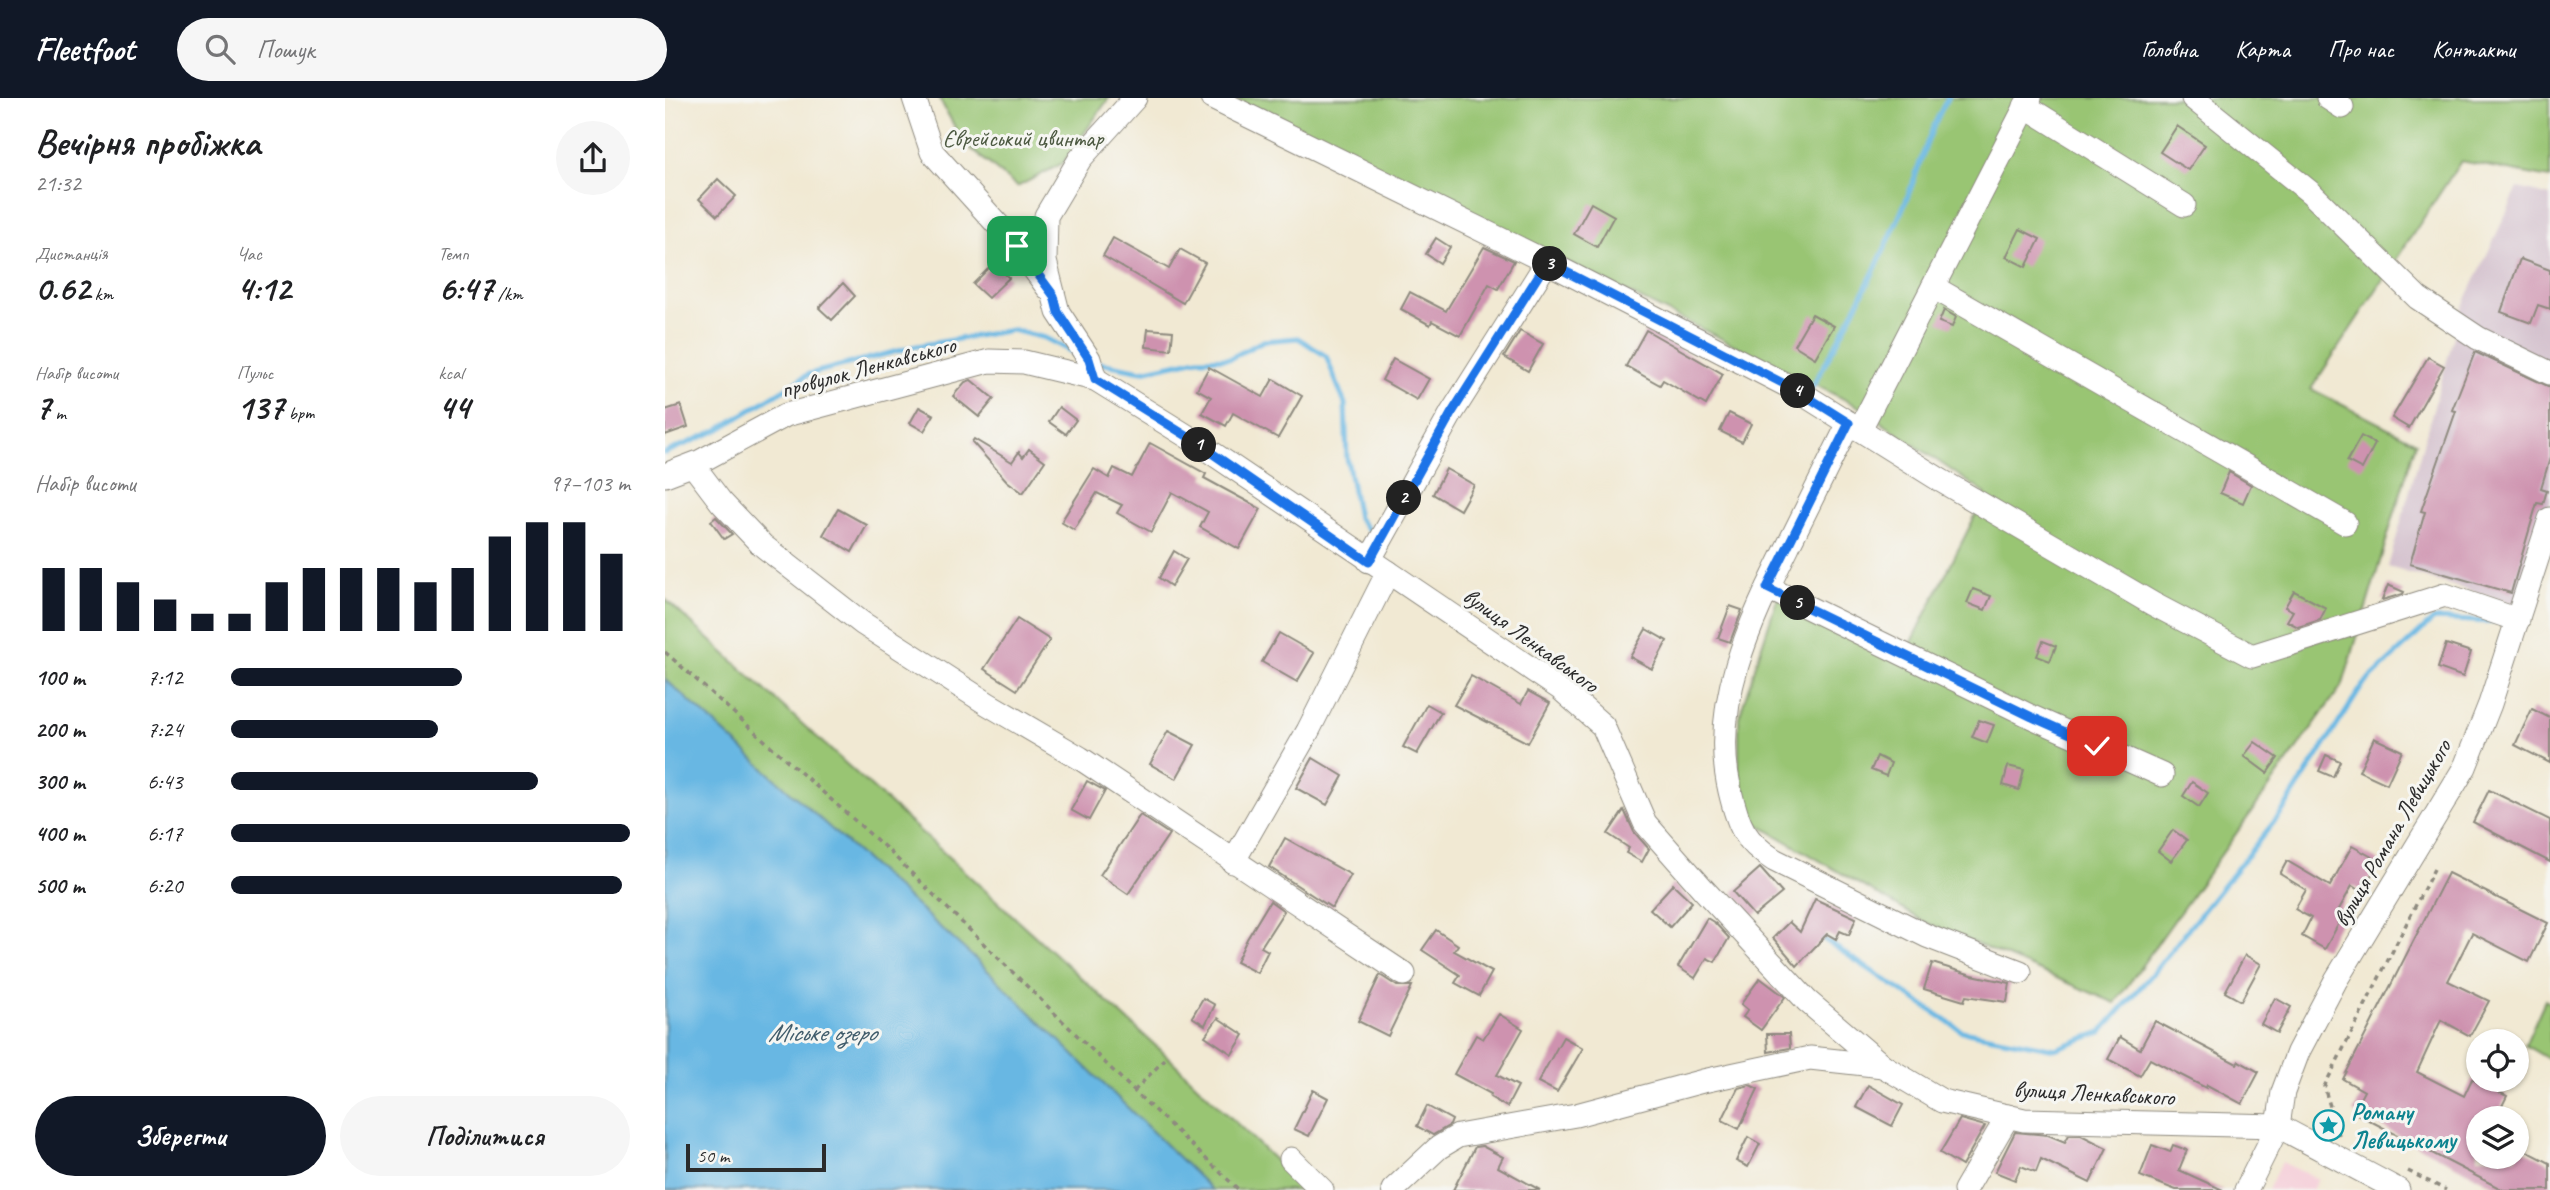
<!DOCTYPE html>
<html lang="uk">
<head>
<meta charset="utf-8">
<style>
	body { margin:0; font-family:Caveat,sans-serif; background:#f6f6f6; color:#202124; height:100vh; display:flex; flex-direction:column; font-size:26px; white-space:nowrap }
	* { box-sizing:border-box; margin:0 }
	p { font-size:23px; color:#757577 }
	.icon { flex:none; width:38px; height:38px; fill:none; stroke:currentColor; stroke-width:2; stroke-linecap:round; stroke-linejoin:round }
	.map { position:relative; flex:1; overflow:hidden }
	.drawer { display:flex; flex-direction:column; background:#fff; width:665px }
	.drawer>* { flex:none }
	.tools { position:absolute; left:1801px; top:931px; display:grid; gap:14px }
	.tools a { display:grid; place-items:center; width:63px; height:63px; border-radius:50%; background:#fff; box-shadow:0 2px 5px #0004; font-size:35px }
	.scale { position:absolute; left:21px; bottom:18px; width:140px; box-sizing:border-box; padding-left:7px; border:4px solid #2b2b2b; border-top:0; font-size:19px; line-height:24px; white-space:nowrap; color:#2b2b2b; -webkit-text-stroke:5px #f6f6f2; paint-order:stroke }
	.pin { position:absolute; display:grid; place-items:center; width:60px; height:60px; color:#fff; margin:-30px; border-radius:14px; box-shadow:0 4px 10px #0006 }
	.km { position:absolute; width:35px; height:35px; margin:-18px; border-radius:50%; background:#222; color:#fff; font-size:19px; line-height:35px; text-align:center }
	.round { display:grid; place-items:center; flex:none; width:74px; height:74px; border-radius:37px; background:#f6f6f6 }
	.headline { display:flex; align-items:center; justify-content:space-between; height:119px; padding:0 35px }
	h1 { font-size:38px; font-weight:700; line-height:52px }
	.stats { display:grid; grid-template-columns:repeat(3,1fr); gap:10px; height:119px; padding:7px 35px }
	.stats div { display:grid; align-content:center }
	.stats b { font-size:35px; font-weight:700 }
	.stats small { font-size:19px; font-weight:400 }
	.stats p { font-size:19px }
	.chart { height:196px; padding:14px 35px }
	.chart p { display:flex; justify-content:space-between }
	.chart svg { width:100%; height:126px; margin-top:7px; stroke:#111827; stroke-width:6 }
	.action { display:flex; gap:14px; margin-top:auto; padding:14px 35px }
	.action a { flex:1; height:80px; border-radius:42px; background:#111827; color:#fff; font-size:28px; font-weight:700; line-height:80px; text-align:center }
	.action a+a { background:#f6f6f6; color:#202124 }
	ul { padding:0 35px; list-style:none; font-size:23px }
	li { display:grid; grid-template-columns:112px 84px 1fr; align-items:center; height:52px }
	li i { height:18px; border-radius:9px; background:#111827 }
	header { display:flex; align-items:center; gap:42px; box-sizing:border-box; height:98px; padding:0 35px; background:#111827; color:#fff }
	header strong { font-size:33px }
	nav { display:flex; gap:38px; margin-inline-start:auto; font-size:24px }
	.search { width:490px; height:63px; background:#f6f6f6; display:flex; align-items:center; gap:18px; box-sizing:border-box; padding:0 24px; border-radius:38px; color:#757577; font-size:26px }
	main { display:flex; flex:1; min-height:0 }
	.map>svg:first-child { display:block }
	.built { fill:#f5cfd9 }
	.industrial { fill:#d1bdcb }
	.green { fill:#99c573; stroke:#62784f; stroke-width:2 }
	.water { fill:#68b7e3; stroke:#4a7187; stroke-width:2 }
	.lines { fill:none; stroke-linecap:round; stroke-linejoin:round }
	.stream { stroke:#68b7e3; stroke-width:5 }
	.building { fill:#ce92af }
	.minor-casing { stroke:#8e8a7f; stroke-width:25 }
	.path { stroke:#8e8a7f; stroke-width:3.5; stroke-dasharray:5 5; stroke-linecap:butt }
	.minor { stroke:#fff; stroke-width:23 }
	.route-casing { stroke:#fff; stroke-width:14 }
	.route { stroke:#1a73e8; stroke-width:9 }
	.labels { text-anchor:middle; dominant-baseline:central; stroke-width:6; stroke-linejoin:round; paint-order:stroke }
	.park-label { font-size:24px; fill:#4c5941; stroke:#f6f6f2 }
	.street-label { font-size:24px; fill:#2b2b2b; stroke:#f6f6f2 }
	.culture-label { font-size:24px; font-weight:bold; fill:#0d838f; stroke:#f6f6f2; text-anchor:start }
	.water-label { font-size:26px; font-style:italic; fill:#405c6b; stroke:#f6f6f2 }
</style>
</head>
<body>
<header>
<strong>Fleetfoot</strong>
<div class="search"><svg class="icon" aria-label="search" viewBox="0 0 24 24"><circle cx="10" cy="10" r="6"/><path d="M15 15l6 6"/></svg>Пошук</div>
<nav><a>Головна</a><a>Карта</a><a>Про нас</a><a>Контакти</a></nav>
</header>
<main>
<section class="drawer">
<div class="headline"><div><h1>Вечірня пробіжка</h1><p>21:32</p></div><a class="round"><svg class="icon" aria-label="share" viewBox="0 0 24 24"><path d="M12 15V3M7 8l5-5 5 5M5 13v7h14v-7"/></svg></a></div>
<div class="stats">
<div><p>Дистанція</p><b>0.62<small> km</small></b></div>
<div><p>Час</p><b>4:12</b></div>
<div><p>Темп</p><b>6:47<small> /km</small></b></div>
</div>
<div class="stats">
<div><p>Набір висоти</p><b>7<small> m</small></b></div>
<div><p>Пульс</p><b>137<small> bpm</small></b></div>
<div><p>kcal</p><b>44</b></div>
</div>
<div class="chart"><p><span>Набір висоти</span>97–103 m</p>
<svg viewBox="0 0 160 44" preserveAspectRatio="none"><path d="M5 44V22M15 44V22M25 44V27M35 44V33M45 44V38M55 44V38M65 44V27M75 44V22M85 44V22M95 44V22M105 44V27M115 44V22M125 44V11M135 44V6M145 44V6M155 44V17"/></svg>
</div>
<ul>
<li><b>100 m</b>7:12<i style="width:58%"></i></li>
<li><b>200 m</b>7:24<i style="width:52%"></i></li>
<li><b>300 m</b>6:43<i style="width:77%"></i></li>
<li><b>400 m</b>6:17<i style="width:100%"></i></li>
<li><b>500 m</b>6:20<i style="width:98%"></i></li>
</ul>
<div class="action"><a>Зберегти</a><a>Поділитися</a></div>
</section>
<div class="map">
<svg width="1885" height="1092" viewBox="0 0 1885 1092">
	<rect width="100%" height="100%" fill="#f6f6f2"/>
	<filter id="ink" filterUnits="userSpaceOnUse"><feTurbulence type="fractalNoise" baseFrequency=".0143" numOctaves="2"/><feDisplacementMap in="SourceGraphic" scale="14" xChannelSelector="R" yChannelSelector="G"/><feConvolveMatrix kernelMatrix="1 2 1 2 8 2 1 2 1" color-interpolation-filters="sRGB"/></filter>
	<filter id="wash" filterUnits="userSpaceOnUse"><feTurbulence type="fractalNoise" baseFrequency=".00686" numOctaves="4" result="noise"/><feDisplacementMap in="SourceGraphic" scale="28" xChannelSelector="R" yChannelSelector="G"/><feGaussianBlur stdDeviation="1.57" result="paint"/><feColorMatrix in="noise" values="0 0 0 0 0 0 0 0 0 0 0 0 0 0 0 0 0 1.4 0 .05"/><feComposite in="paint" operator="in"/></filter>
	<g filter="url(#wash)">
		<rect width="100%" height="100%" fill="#f1e9d3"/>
		<path class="built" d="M1616 1064 1653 1081 1647 1092H1603Z"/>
		<path class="industrial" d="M1853 90 1885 98V403L1851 506 1723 469 1797 210Z"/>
		<g class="green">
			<path d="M274 0H444L398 65 352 89 298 44Z"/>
			<path d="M568 0H1885V80L1796 63 1646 291 1751 344 1678 586 1450 905 1258 823 1087 723 1074 673V619L1113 498 1245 548 1321 396 1191 307Z"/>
			<path d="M0 501 503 959 641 1092H0Z"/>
			<path d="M1880 902 1885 905V962L1860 947Z"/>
		</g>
		<path class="water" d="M0 581 317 867 547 1092H0Z"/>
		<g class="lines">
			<g class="stream">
				<path d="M435 265 477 273 533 261 566 260 598 243 633 240 661 258 680 306 682 360 693 420 710 440"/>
				<path d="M1145 293C1179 232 1213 170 1240 105 1255 69 1263 33 1283 0"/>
				<path d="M0 355 53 332 144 276 252 248 347 232 380 240 411 256"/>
				<path d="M1160 842 1297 933 1390 951 1436 934 1489 874 1617 714 1698 587 1769 521 1828 524"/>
			</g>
		</g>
		<g id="blocks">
			<g class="building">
				<path d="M1512 28 1540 47 1523 72 1495 54Z"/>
				<path d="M53 81 71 98 52 118 34 101Z"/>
				<path d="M926 105 949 118 932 149 909 136Z"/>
				<path d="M1355 131 1375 141 1361 169 1341 159Z"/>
				<path d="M448 140 504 171 515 151 540 165 518 205 438 158Z"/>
				<path d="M771 140 785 149 775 165 761 156Z"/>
				<path d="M819 149 849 163 833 191 824 186 795 238 767 223 765 227 736 211 745 194 781 213Z"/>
				<path d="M1855 161 1885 172V211L1873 207 1866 225 1836 214Z"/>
				<path d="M329 165 344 180 323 200 308 186Z"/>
				<path d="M178 185 190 198 167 222 154 210Z"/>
				<path d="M1279 212 1291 219 1287 229 1274 224Z"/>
				<path d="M1147 216 1169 228 1150 260 1129 247Z"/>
				<path d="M483 231 508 233 506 252 481 249Z"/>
				<path d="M981 232 1058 276 1041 307 998 282 995 287 961 268Z"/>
				<path d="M855 233 878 246 863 273 839 259Z"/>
				<path d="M1810 254 1885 289V360L1876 390 1882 392 1878 406 1872 405 1846 495 1745 466 1760 414 1756 413 1791 313 1787 312Z"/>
				<path d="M1763 259 1779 268 1744 330 1727 320Z"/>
				<path d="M728 261 764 281 752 302 717 282Z"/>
				<path d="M544 269 598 299 608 281 637 298 613 340 568 315 561 328 537 315 546 299 532 291Z"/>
				<path d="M306 282 329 301 314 319 288 298 300 284Z"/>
				<path d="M16 307 23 329 0 337V312Z"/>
				<path d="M254 309 269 317 259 333 245 325Z"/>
				<path d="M394 309 411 322 401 336 384 324Z"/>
				<path d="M1064 315 1086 326 1077 344 1055 333Z"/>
				<path d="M1696 338 1710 346 1697 371 1682 363Z"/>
				<path d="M309 341 347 364 354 354 358 359 364 351 380 363 358 395 342 383 307 344Z"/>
				<path d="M485 345 541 376 539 380 596 411 574 451 535 429 543 414 507 394 486 434 452 415 457 407 432 395 409 432 396 424 429 371 444 380 449 370 467 379Z"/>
				<path d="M781 371 809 387 795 412 768 396Z"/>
				<path d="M1564 374 1586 387 1578 405 1555 395Z"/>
				<path d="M173 411 202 427 187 454 158 437Z"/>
				<path d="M51 419 67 436 59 441 46 423Z"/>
				<path d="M509 453 522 461 506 488 494 480Z"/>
				<path d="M1723 487 1739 494 1738 496 1717 502Z"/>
				<path d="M1308 491 1326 498 1320 512 1302 505Z"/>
				<path d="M1629 493 1661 510 1655 522 1633 529 1622 523 1628 513 1620 509Z"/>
				<path d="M1065 508 1077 512 1065 544 1053 540Z"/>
				<path d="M352 521 385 542 352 592 319 571Z"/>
				<path d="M981 531 1002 543 987 571 965 559Z"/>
				<path d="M614 535 649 555 632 584 597 564Z"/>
				<path d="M1378 543 1391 548 1385 563 1372 558Z"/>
				<path d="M1781 546 1806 554 1798 579 1773 570Z"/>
				<path d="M806 578 856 606 863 593 885 605 863 645 789 607Z"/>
				<path d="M762 606 776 614 752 656 738 649Z"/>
				<path d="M1867 611 1885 620V665L1850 647Z"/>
				<path d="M1314 622 1329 627 1322 645 1307 639Z"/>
				<path d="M503 633 530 647 511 681 485 666Z"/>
				<path d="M1709 640 1737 653 1722 686 1694 673Z"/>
				<path d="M1590 644 1613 660 1602 675 1579 658Z"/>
				<path d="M1661 657 1675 663 1668 679 1654 673Z"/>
				<path d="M1212 658 1226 665 1221 678 1206 672Z"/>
				<path d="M648 660 678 678 662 707 631 690Z"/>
				<path d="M1343 668 1359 672 1354 692 1338 687Z"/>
				<path d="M422 683 440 693 424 722 406 712Z"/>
				<path d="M1527 684 1543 695 1534 709 1518 698Z"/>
				<path d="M1824 692 1885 722V764L1808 724Z"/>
				<path d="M959 712 969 734 984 751 977 764 961 755 964 750 943 736Z"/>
				<path d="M475 717 504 736 463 796 435 777Z"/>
				<path d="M1508 732 1522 742 1506 763 1493 753Z"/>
				<path d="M620 740 686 777 667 810 604 769Z"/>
				<path d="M1687 748 1714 763 1697 794 1687 788 1673 813 1679 816 1660 851 1637 838 1646 820 1630 811 1641 792 1615 776 1622 763 1665 788Z"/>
				<path d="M1095 770 1117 795 1089 818 1068 794Z"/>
				<path d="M1783 775 1883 825 1864 864 1807 835 1783 883 1824 903 1805 938 1776 922 1752 974 1799 998 1807 981 1842 998 1831 1020H1813V1059H1852V1048L1885 1065V1092H1838L1688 1014 1699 993 1678 981Z"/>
				<path d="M1008 786 1027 804 1005 829 985 811Z"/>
				<path d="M1150 801 1191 820 1184 837 1175 833 1171 841 1162 836 1132 868 1108 840 1124 824 1135 834Z"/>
				<path d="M605 803 619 813 596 849 603 853 592 875 571 864 582 841Z"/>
				<path d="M1042 820 1050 825 1064 840 1050 864 1042 860 1030 880 1013 869Z"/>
				<path d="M771 832 793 847 789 853 827 874 814 898 790 885 795 877 757 852Z"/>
				<path d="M1580 857 1596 866 1576 903 1560 894Z"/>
				<path d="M1267 865 1307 877 1345 885 1342 904 1301 898 1299 903 1259 891Z"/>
				<path d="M715 877 732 888H747L723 938 693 923Z"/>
				<path d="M1095 880 1120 899 1096 932 1078 919 1083 912 1076 906Z"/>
				<path d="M538 900 550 907 540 927 527 919Z"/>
				<path d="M1610 900 1626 909 1612 935 1596 926Z"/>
				<path d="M834 916 858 931 832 977 853 988 842 1009 825 999 826 996 789 976 811 937 818 941Z"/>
				<path d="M553 920 579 937 567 956 540 938Z"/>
				<path d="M1490 923 1572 966 1574 963 1594 974 1577 1006 1542 987 1541 990 1485 961 1475 978 1443 961 1455 939 1475 951Z"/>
				<path d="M1102 936H1124L1125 950 1103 954Z"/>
				<path d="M898 939 918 950 892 994 873 984Z"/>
				<path d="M1085 987 1093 991 1074 1031 1057 1022 1073 990Z"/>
				<path d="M1203 987 1238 1007 1227 1028 1191 1009Z"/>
				<path d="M648 992 663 1000 644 1038 629 1031Z"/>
				<path d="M762 1008 787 1022 785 1027 768 1037 752 1028Z"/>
				<path d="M1295 1021 1320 1028 1297 1068 1275 1055Z"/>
				<path d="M1350 1034 1383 1037 1400 1044 1404 1037H1416L1442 1050 1425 1085 1376 1061 1371 1074 1356 1068 1350 1082 1330 1074Z"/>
				<path d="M1083 1039 1095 1046 1083 1069 1071 1063Z"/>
				<path d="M1487 1047 1505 1054 1508 1047 1522 1052 1514 1072 1558 1092H1511L1475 1078Z"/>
				<path d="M817 1048 838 1059 833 1069 875 1092H788L810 1049Z"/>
			</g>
		</g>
	</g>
	<g filter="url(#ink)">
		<use href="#blocks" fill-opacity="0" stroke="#8e8a7f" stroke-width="2"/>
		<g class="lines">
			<defs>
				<g id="minor">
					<path d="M249 0 267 54 352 148 383 190"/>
					<path d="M547 0 882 164 1133 293 1275 382 1488 506 1587 558 1780 497 1853 522"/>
					<path d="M1528 0 1646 95 1753 200 1813 240 1885 275"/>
					<path d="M1663 0 1677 9"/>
					<path d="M1360 8 1519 107"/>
					<path d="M1268 189 1680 425"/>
					<path d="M430 281 424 261 393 214 380 163 381 118 415 61 470 0"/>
					<path d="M1184 325C1165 364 1145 404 1125 444 1087 521 1044 605 1065 693 1073 727 1079 743 1109 762L1262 838 1355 874"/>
					<path d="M1195 331 1365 0"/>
					<path d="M28 367 56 404 97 447 197 525 323 606 415 660 739 876"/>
					<path d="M0 377 34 364 121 317 324 263 359 264 430 281 525 340 896 591 938 628 980 725 1038 791 1142 903 1218 968 1277 1003 1359 1022 1613 1028 1733 1092"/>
					<path d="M704 463 786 316 882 164"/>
					<path d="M1103 490 1367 619 1497 677"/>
					<path d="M568 764 643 633 723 474"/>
					<path d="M626 1061 657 1092"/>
					<path d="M728 1092 773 1050 793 1038 911 1017 1038 983 1145 960 1218 968"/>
					<path d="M1300 1092 1343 1018"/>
					<path d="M1581 1092 1613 1028 1618 994 1633 954 1671 882 1800 669 1825 606 1885 421"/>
				</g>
			</defs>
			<use href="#minor" class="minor-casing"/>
			<g class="path">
				<path d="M0 554 223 752 469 993 574 1092"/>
				<path d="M469 993 500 961"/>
				<path d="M1674 1037 1659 989 1769 771"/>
				<path d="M1743 1073 1781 1092"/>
			</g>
			<use href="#minor" class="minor"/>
		</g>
	</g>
	<g class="lines" filter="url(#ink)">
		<defs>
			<path id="route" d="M352 148 389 198 393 214 424 261 430 281 525 340 704 464 786 316 882 164 1133 293 1184 325 1102 490 1367 619 1432 648"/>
		</defs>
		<use href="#route" class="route-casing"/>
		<use href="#route" class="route"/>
	</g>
	<defs>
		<symbol id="sight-ring" viewBox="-11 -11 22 22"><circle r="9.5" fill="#f6f6f2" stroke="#0f9aa8" stroke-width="1.5"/><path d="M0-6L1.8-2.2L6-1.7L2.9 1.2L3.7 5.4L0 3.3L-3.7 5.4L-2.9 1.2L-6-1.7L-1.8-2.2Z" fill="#0f9aa8"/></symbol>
	</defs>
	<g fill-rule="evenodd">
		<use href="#sight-ring" x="1646" y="1010" width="35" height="35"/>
	</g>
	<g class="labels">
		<g class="park-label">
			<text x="358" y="40">Єврейський цвинтар</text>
		</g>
		<g class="street-label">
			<text transform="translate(203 269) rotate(-15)">провулок Ленкавського</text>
			<text transform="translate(866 542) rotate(36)">вулиця Ленкавського</text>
			<text transform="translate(1727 735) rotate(-60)">вулиця Романа Левицького</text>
			<text transform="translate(1429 995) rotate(3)">вулиця Ленкавського</text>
		</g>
		<g class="culture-label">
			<text x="1686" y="1014">Роману<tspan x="1686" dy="28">Левицькому</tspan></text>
		</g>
		<g class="water-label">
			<text x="157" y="934">Міське озеро</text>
		</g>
	</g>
</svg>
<div class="tools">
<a><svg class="icon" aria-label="locate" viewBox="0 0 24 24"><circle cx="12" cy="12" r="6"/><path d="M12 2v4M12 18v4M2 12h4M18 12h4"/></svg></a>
<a><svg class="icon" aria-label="layers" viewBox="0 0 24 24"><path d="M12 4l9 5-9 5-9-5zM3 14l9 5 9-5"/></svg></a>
</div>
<div class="scale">50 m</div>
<div class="pin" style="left:352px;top:148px;background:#1e9e55"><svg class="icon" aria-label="arrive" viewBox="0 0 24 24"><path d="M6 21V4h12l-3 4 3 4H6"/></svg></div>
<div class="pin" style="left:1432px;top:648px;background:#d93025"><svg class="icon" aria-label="check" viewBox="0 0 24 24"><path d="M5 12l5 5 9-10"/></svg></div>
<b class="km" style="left:534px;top:347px">1</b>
<b class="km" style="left:739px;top:400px">2</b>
<b class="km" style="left:885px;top:166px">3</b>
<b class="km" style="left:1133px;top:293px">4</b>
<b class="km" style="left:1133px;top:505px">5</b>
</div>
</main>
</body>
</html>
